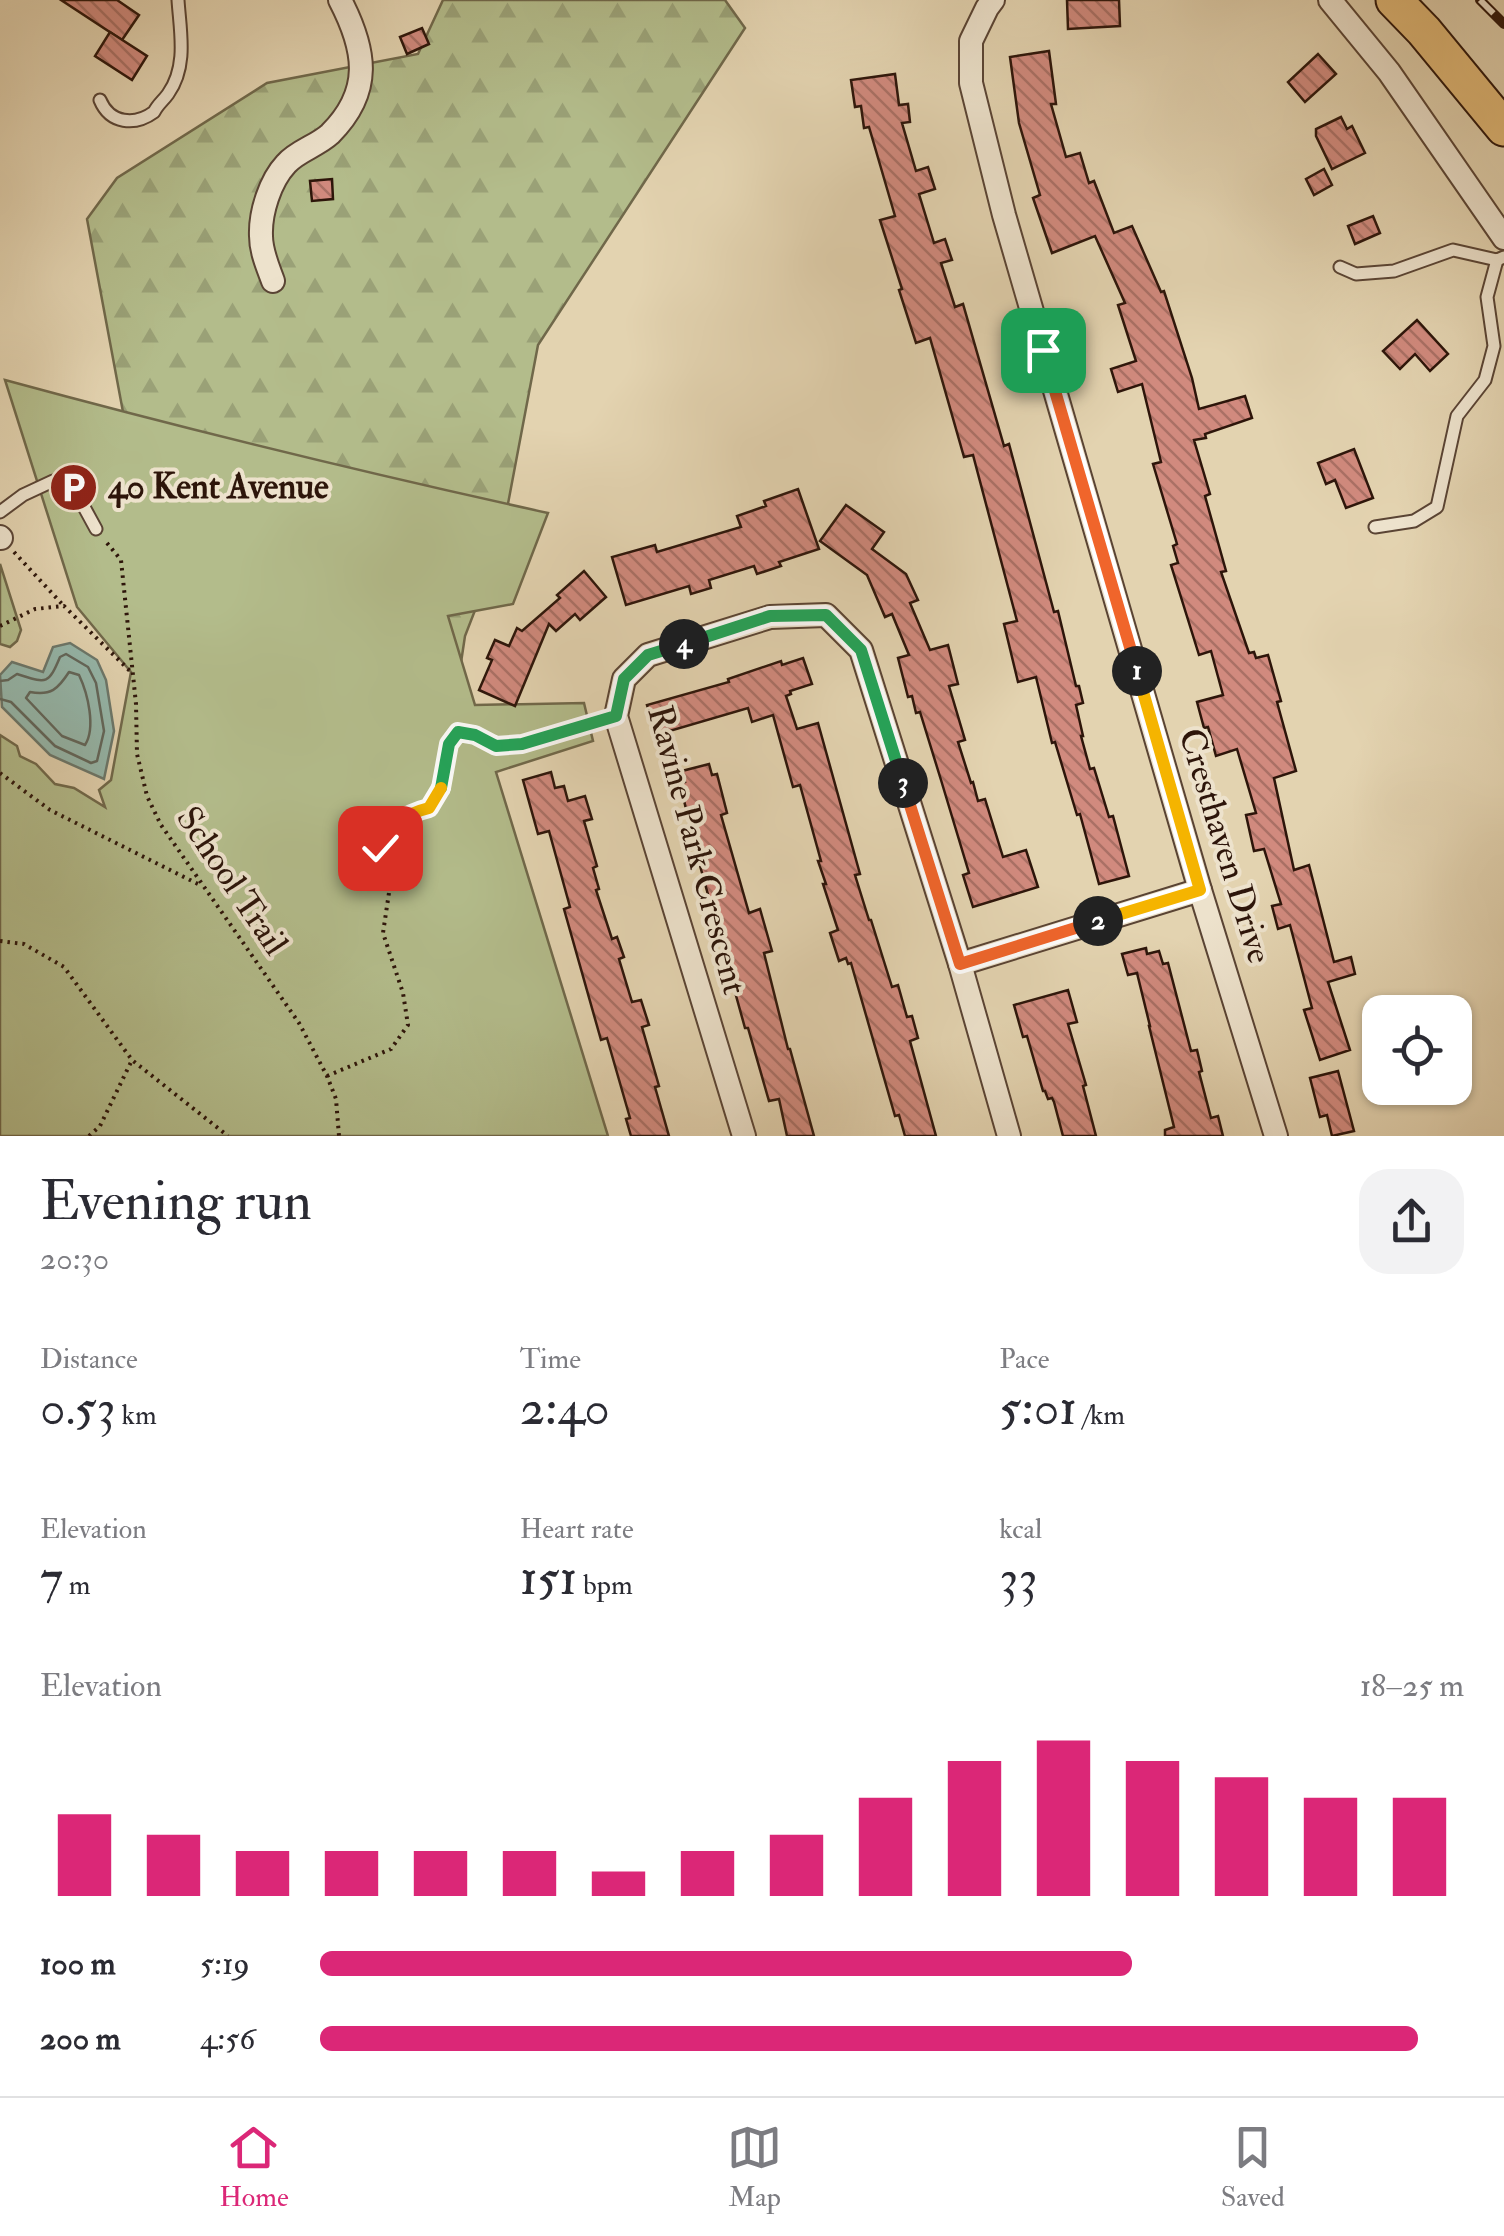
<!DOCTYPE html>
<html lang="en">
<head>
<meta charset="utf-8">
<style>
	body { margin:0; font-family:"IM FELL Double Pica",serif; background:#f2f2f3; color:#2b2b33; height:100vh; display:flex; flex-direction:column; font-size:38px; white-space:nowrap }
	* { box-sizing:border-box; margin:0 }
	p { font-size:32px; color:#7c7c81 }
	.icon { flex:none; width:55px; height:55px; fill:none; stroke:currentColor; stroke-width:2; stroke-linecap:round; stroke-linejoin:round }
	.map { position:relative; height:1136px; overflow:hidden }
	.details { display:flex; flex-direction:column; background:#fff; flex:1 }
	.details>* { flex:none }
	.tools { position:absolute; left:1362px; top:995px; display:grid; gap:20px }
	.tools a { display:grid; place-items:center; width:110px; height:110px; border-radius:20px; background:#fff; box-shadow:0 2px 8px #0004; font-size:50px }
	.pin { position:absolute; display:grid; place-items:center; width:85px; height:85px; color:#fff; margin:-42px; border-radius:20px; box-shadow:0 5px 15px #0006 }
	.km { position:absolute; width:50px; height:50px; margin:-25px; border-radius:50%; background:#222; color:#fff; font-size:28px; line-height:50px; text-align:center }
	.round { display:grid; place-items:center; flex:none; width:105px; height:105px; border-radius:30px; background:#f2f2f3 }
	.summary { display:flex; align-items:center; justify-content:space-between; height:170px; padding:0 40px }
	h1 { font-size:55px; font-weight:600; line-height:75px }
	.figures { display:grid; grid-template-columns:repeat(3,1fr); gap:15px; height:170px; padding:10px 40px }
	.figures div { display:grid; align-content:center }
	.figures b { font-size:50px; font-weight:600 }
	.figures small { font-size:28px; font-weight:400 }
	.figures p { font-size:28px }
	.chart { height:280px; padding:20px 40px }
	.chart p { display:flex; justify-content:space-between }
	.chart svg { width:100%; height:180px; margin-top:10px; stroke:#db2777; stroke-width:6 }
	ul { padding:0 40px; list-style:none; font-size:32px }
	li { display:grid; grid-template-columns:160px 120px 1fr; align-items:center; height:75px }
	li i { height:25px; border-radius:12px; background:#db2777 }
	.tabs { display:flex; justify-content:space-around; align-items:center; height:140px; border-top:2px solid #e1e1e2; background:#fff; font-size:28px; color:#7c7c81 }
	.tabs a { display:grid; justify-items:center; gap:5px }
	.tabs .selected { color:#db2777 }
	.map>svg:first-child { display:block }
	.forest { fill:url(#forest-firs); stroke:#70684a; stroke-width:2.5 }
	.park { fill:#b3bc8b; stroke:#70684a; stroke-width:2.5 }
	.water { fill:#95b8ac; stroke:#6b776b; stroke-width:2.5 }
	.lines { fill:none; stroke-linecap:round; stroke-linejoin:round }
	.shore { stroke:#61665b; stroke-width:2.5 }
	.building { fill:url(#building-back-hatch); stroke:#2d150a; stroke-width:2.5 }
	.service-casing { stroke:#5a4434; stroke-width:15 }
	.minor-casing { stroke:#5a4434; stroke-width:26 }
	.primary-casing { stroke:#2d150a; stroke-width:39 }
	.path { stroke:#2d150a; stroke-width:4; stroke-dasharray:2.5 5; stroke-linecap:butt }
	.service { stroke:#ede2cc; stroke-width:11 }
	.minor { stroke:#ede2cc; stroke-width:22 }
	.primary { stroke:#e2ba78; stroke-width:35 }
	.rail-casing { stroke:#2d150a; stroke-width:10 }
	.rail { stroke:#ede2cc; stroke-width:6; stroke-dasharray:19; stroke-linecap:butt }
	.split-1-casing { stroke:#fff; stroke-width:20 }
	.split-2-casing { stroke:#fff; stroke-width:20 }
	.split-3-casing { stroke:#fff; stroke-width:20 }
	.split-4-casing { stroke:#fff; stroke-width:20 }
	.split-5-casing { stroke:#fff; stroke-width:20 }
	.split-6-casing { stroke:#fff; stroke-width:20 }
	.split-1 { stroke:#f0652b; stroke-width:12 }
	.split-2 { stroke:#f5b400; stroke-width:12 }
	.split-3 { stroke:#f0652b; stroke-width:12 }
	.split-4 { stroke:#22a559; stroke-width:12 }
	.split-5 { stroke:#22a559; stroke-width:12 }
	.split-6 { stroke:#f5b400; stroke-width:12 }
	.labels { text-anchor:middle; dominant-baseline:central; stroke-width:8; stroke-linejoin:round; paint-order:stroke }
	.poi-label { font-size:35px; font-weight:bold; fill:#2d150a; stroke:#ede2cc; text-anchor:start }
	.street-label { font-size:35px; fill:#2d150a; stroke:#ede2cc }
</style>
</head>
<body>
<div class="map">
<svg width="1504" height="1136" viewBox="0 0 1504 1136">
	<defs>
		<pattern id="forest-firs" width="22" height="20" patternUnits="userSpaceOnUse" patternTransform="scale(2.5)"><rect width="22" height="20" fill="#b3bc8b"/><path d="M5 1l3.5 6h-7zM16 11l3.5 6h-7z" fill="#9aa177"/></pattern>
		<pattern id="building-back-hatch" width="6" height="6" patternUnits="userSpaceOnUse" patternTransform="scale(2.5)"><rect width="6" height="6" fill="#d18a7e"/><path d="M-1 5l2 2M0 0l6 6M5-1l2 2" fill="none" stroke="#aa7065"/></pattern>
	</defs>
	<rect width="100%" height="100%" fill="#e3d3b0"/>
	<filter id="stains"><feTurbulence type="fractalNoise" baseFrequency=".002" numOctaves="4"/><feColorMatrix values="0 0 0 0 .2 0 0 0 0 .09 0 0 0 0 .02 0 0 0 .5 -.17"/></filter>
	<radialGradient id="worn" r=".72"><stop offset=".6" stop-color="#630" stop-opacity="0"/><stop offset="1" stop-color="#630" stop-opacity=".3"/></radialGradient>
	<path class="forest" d="M443 0H725L745 28 538 345 500 546 465 636 441 795 0 1136 33 989 160 680 123 412 87 219 117 178 267 83 418 54Z"/>
	<g class="park">
		<path d="M5 380C185 429 366 473 548 513L513 604 448 616 475 705 584 703 593 741 496 772 608 1136H0V735L17 746 20 756 36 764 55 784 74 788 105 807 99 790 111 780 131 672 77 607Z"/>
		<path d="M0 564 21 630 17 641 10 647 0 644Z"/>
	</g>
	<path class="water" d="M70 643 97 660 106 680 114 731 104 779 50 755 2 707 0 675 12 662 43 672 53 647Z"/>
	<g class="lines">
		<g class="shore">
			<path d="M69 672 79 675C88 694 96 728 85 745L62 736 26 698 30 692C51 696 58 689 69 672Z"/>
			<path d="M0 681 8 680 17 674C46 683 48 686 60 657L66 654 88 667 96 683 104 731 97 761 91 763 55 746 11 702 0 699"/>
		</g>
	</g>
	<g class="building">
		<path d="M61 0H117L139 15 122 40Z"/>
		<path d="M1067 0H1119L1120 26 1068 29Z"/>
		<path d="M422 28 429 44 407 54 400 37Z"/>
		<path d="M110 32 147 56 132 80 95 56Z"/>
		<path d="M1049 51 1056 104H1051L1066 157 1080 153 1089 183 1094 181 1114 233 1132 226 1161 292 1164 291 1192 378 1199 409 1245 396 1252 418 1205 434 1206 438 1194 440 1210 494 1205 496 1226 571 1221 572 1249 653 1254 652 1256 658 1268 655 1281 701 1277 702 1296 771 1274 778 1294 870 1309 865 1334 962 1351 957 1355 974 1328 982 1350 1050 1320 1060 1304 1010 1312 1008 1290 925 1278 929 1272 906 1281 904 1264 849 1254 851 1246 815 1256 813 1237 749 1216 756 1208 727 1204 728 1197 702 1223 695 1211 651 1199 655 1171 565 1178 563 1173 546 1177 544 1153 464 1161 462 1142 384 1118 392 1111 369 1136 361 1118 305 1125 303 1095 236 1052 253 1033 198 1040 195 1019 123 1010 57Z"/>
		<path d="M1318 54 1336 74 1305 102 1288 82Z"/>
		<path d="M895 74 899 105 908 104 910 122 902 123 916 171 928 167 935 189 919 194 934 243 945 239 952 260 941 263 955 307 963 304 1004 446 1009 444 1054 612 1058 611 1076 686H1079L1083 703 1076 705 1083 736H1081L1090 769 1094 768 1109 817 1113 816 1129 876 1099 884 1080 814 1077 815 1055 742 1052 743 1036 677 1018 682 1004 624 1017 621 973 455 964 457 930 338 916 343 899 290 902 289 880 220 895 216 869 127 864 128 861 106 855 107 851 80Z"/>
		<path d="M1341 117 1347 129 1352 126 1365 153 1332 169 1316 136V129Z"/>
		<path d="M1324 169 1332 185 1314 195 1306 179Z"/>
		<path d="M332 179 333 199 312 201 310 181Z"/>
		<path d="M1373 216 1380 233 1355 244 1348 226Z"/>
		<path d="M1417 320 1448 354 1430 371 1415 354 1400 369 1383 351Z"/>
		<path d="M1354 449 1373 498 1346 508 1335 480 1326 484 1318 463Z"/>
		<path d="M798 489 819 549 779 562 781 566 757 574 754 566 709 580 711 588 691 594 689 586 626 605 612 557 655 545 657 552 741 527 737 516 766 506 764 501Z"/>
		<path d="M846 505 884 532 872 549 906 574 918 600 910 603 930 650 948 645 958 684 949 686 965 740 958 742 971 783 973 782 978 801 985 799 1003 857 1026 850 1038 887 973 907 963 875 969 873 941 780 920 712 916 713 912 696 908 697 898 658 909 655 892 614 885 617 867 575 820 541Z"/>
		<path d="M584 571 606 597 580 620 575 614 556 631 549 624 515 706 479 690 492 660 487 658 495 640 509 646 517 628 522 631 560 598 557 595Z"/>
		<path d="M803 658 812 684 790 691 791 694 786 696 797 729 818 723 860 874 855 875 869 920H871L892 987 898 985 907 1017 912 1016 918 1038 910 1041 936 1136H905L899 1115 895 1116 851 963 848 964 846 958 839 961 830 933 838 930 823 884H826L818 861H821L800 785 793 787 773 715 752 722 748 708 656 735 647 705 729 682 728 679 781 661 782 665Z"/>
		<path d="M709 764 712 775 717 774 727 813 721 815 749 913 760 909 772 951 764 953 788 1049H790L814 1136H787L779 1099 769 1101 748 1028H745L694 844 680 783 685 782 682 771Z"/>
		<path d="M551 772 555 788 564 786 568 801 585 796 592 819 584 821 597 866 593 868 599 889 596 890 612 939 617 937 624 957 619 959 632 1002 641 1000 649 1025 642 1027 659 1086 655 1087 669 1136H631L626 1119 630 1118 607 1038 601 1040 564 909 570 907 549 831 538 834 523 780Z"/>
		<path d="M1146 948 1147 954 1159 951 1163 964 1168 963 1191 1051 1197 1050 1202 1071 1199 1072 1211 1118 1218 1116 1223 1136H1165V1130L1174 1127 1149 1026H1150L1137 973 1128 975 1122 954Z"/>
		<path d="M1068 990 1077 1022 1068 1024 1086 1085 1083 1086 1096 1136H1063L1054 1102 1052 1098 1048 1099 1045 1091H1043L1027 1036 1023 1037 1014 1005Z"/>
		<path d="M1338 1071 1354 1131 1332 1136 1327 1115 1320 1117 1310 1078Z"/>
	</g>
	<g class="lines">
		<defs>
			<g id="service">
				<path d="M100 100C110 124 135 126 154 112 158 104 163 101 168 94 188 66 180 31 178 0"/>
				<path d="M1340 267 1356 274 1394 271 1453 250 1497 260 1504 257"/>
				<path d="M0 512 23 495 53 481 84 507 96 529"/>
				<path d="M1375 527 1414 521 1437 507 1457 416 1485 380 1494 346 1487 297 1497 260"/>
			</g>
			<g id="minor">
				<path d="M993 0 987 8 971 41V83L1004 215 1200 890 1276 1136"/>
				<path d="M1330 0 1389 72 1504 238"/>
				<path d="M273 281C268 267 261 252 261 236 260 213 270 181 286 164 297 151 317 146 330 134 373 91 366 50 340 0"/>
				<path d="M0 537 1 538"/>
				<path d="M960 964 1200 890"/>
				<path d="M744 1136 616 716 624 679 648 655 770 617 826 615 861 650 960 964 1009 1136"/>
			</g>
			<path id="primary" d="M1394 0 1424 31 1504 128"/>
		</defs>
		<use href="#service" class="service-casing"/>
		<use href="#minor" class="minor-casing"/>
		<use href="#primary" class="primary-casing"/>
		<g class="path">
			<path d="M107 543 121 560 136 704 137 754 147 796 161 825 299 1023 327 1076 336 1099 339 1136"/>
			<path d="M14 552 62 604"/>
			<path d="M0 626 35 609 64 606 133 674"/>
			<path d="M0 773 50 810 200 885"/>
			<path d="M0 941 24 944 64 967 132 1060 228 1136"/>
			<path d="M327 1076 391 1049 408 1025 403 993 383 933 390 886 395 875 380 848C395 824 401 815 429 808L441 790 449 744 457 732 475 735 496 746 522 744 597 722"/>
			<path d="M89 1136 100 1126 132 1060"/>
		</g>
		<use href="#service" class="service"/>
		<use href="#minor" class="minor"/>
		<use href="#primary" class="primary"/>
		<defs>
			<path id="rail" d="M1480 0 1504 24"/>
		</defs>
		<use href="#rail" class="rail-casing"/>
		<use href="#rail" class="rail"/>
	</g>
	<g class="lines">
		<defs>
			<path id="split-1" d="M1043 350 1137 671"/>
			<path id="split-2" d="M1098 921 1200 890 1137 671"/>
			<path id="split-3" d="M903 783 960 964 1098 921"/>
			<path id="split-4" d="M684 644 770 616 826 615 861 650 903 783"/>
			<path id="split-5" d="M441 788 449 744 458 732 475 735 496 746 522 744 616 716 624 679 648 655 684 644"/>
			<path id="split-6" d="M380 848C395 824 401 815 429 808L441 788"/>
		</defs>
		<use href="#split-1" class="split-1-casing"/>
		<use href="#split-2" class="split-2-casing"/>
		<use href="#split-3" class="split-3-casing"/>
		<use href="#split-4" class="split-4-casing"/>
		<use href="#split-5" class="split-5-casing"/>
		<use href="#split-6" class="split-6-casing"/>
		<use href="#split-1" class="split-1"/>
		<use href="#split-2" class="split-2"/>
		<use href="#split-3" class="split-3"/>
		<use href="#split-4" class="split-4"/>
		<use href="#split-5" class="split-5"/>
		<use href="#split-6" class="split-6"/>
	</g>
	<defs>
		<symbol id="parking-disc" viewBox="-11 -11 22 22"><circle r="9.5" fill="#8f2418" stroke="#ede2cc"/><path d="M-3.5-5.5H1a3.5 3.5 0 0 1 0 7H-1V5.5H-3.5ZM-1-3.4V-.6H.8a1.4 1.4 0 0 0 0-2.8Z" fill="#fff"/></symbol>
	</defs>
	<g fill-rule="evenodd">
		<use href="#parking-disc" x="46" y="460" width="55" height="55"/>
	</g>
	<g class="labels">
		<g class="poi-label">
			<text x="108" y="487">40 Kent Avenue</text>
		</g>
		<g class="street-label">
			<text transform="translate(1225 846) rotate(73)">Cresthaven Drive</text>
			<text transform="translate(697 850) rotate(75)">Ravine Park Crescent</text>
			<text transform="translate(232 881) rotate(56)">School Trail</text>
		</g>
	</g>
	<rect width="100%" height="100%" filter="url(#stains)"/>
	<rect width="100%" height="100%" fill="url(#worn)"/>
</svg>
<div class="tools">
<a><svg class="icon" aria-label="locate" viewBox="0 0 24 24"><circle cx="12" cy="12" r="6"/><path d="M12 2v4M12 18v4M2 12h4M18 12h4"/></svg></a>
</div>
<div class="pin" style="left:1043px;top:350px;background:#1e9e55"><svg class="icon" aria-label="arrive" viewBox="0 0 24 24"><path d="M6 21V4h12l-3 4 3 4H6"/></svg></div>
<div class="pin" style="left:380px;top:848px;background:#d93025"><svg class="icon" aria-label="check" viewBox="0 0 24 24"><path d="M5 12l5 5 9-10"/></svg></div>
<b class="km" style="left:1137px;top:671px">1</b>
<b class="km" style="left:1098px;top:921px">2</b>
<b class="km" style="left:903px;top:783px">3</b>
<b class="km" style="left:684px;top:644px">4</b>
</div>
<section class="details">
<div class="summary"><div><h1>Evening run</h1><p>20:30</p></div><a class="round"><svg class="icon" aria-label="share" viewBox="0 0 24 24"><path d="M12 15V3M7 8l5-5 5 5M5 13v7h14v-7"/></svg></a></div>
<div class="figures">
<div><p>Distance</p><b>0.53<small> km</small></b></div>
<div><p>Time</p><b>2:40</b></div>
<div><p>Pace</p><b>5:01<small> /km</small></b></div>
</div>
<div class="figures">
<div><p>Elevation</p><b>7<small> m</small></b></div>
<div><p>Heart rate</p><b>151<small> bpm</small></b></div>
<div><p>kcal</p><b>33</b></div>
</div>
<div class="chart"><p><span>Elevation</span>18–25 m</p>
<svg viewBox="0 0 160 44" preserveAspectRatio="none"><path d="M5 44V24M15 44V29M25 44V33M35 44V33M45 44V33M55 44V33M65 44V38M75 44V33M85 44V29M95 44V20M105 44V11M115 44V6M125 44V11M135 44V15M145 44V20M155 44V20"/></svg>
</div>
<ul>
<li><b>100 m</b>5:19<i style="width:71%"></i></li>
<li><b>200 m</b>4:56<i style="width:96%"></i></li>
</ul>
</section>
<nav class="tabs">
<a class="selected"><svg class="icon" aria-label="home" viewBox="0 0 24 24"><path d="M3 11l9-7 9 7M6 9v11h12V9"/></svg>Home</a>
<a><svg class="icon" aria-label="map" viewBox="0 0 24 24"><path d="M3 6l6-2 6 2 6-2v14l-6 2-6-2-6 2zM9 4v14M15 6v14"/></svg>Map</a>
<a><svg class="icon" aria-label="saved" viewBox="0 0 24 24"><path d="M7 4h10v16l-5-4-5 4z"/></svg>Saved</a>
</nav>
</body>
</html>
